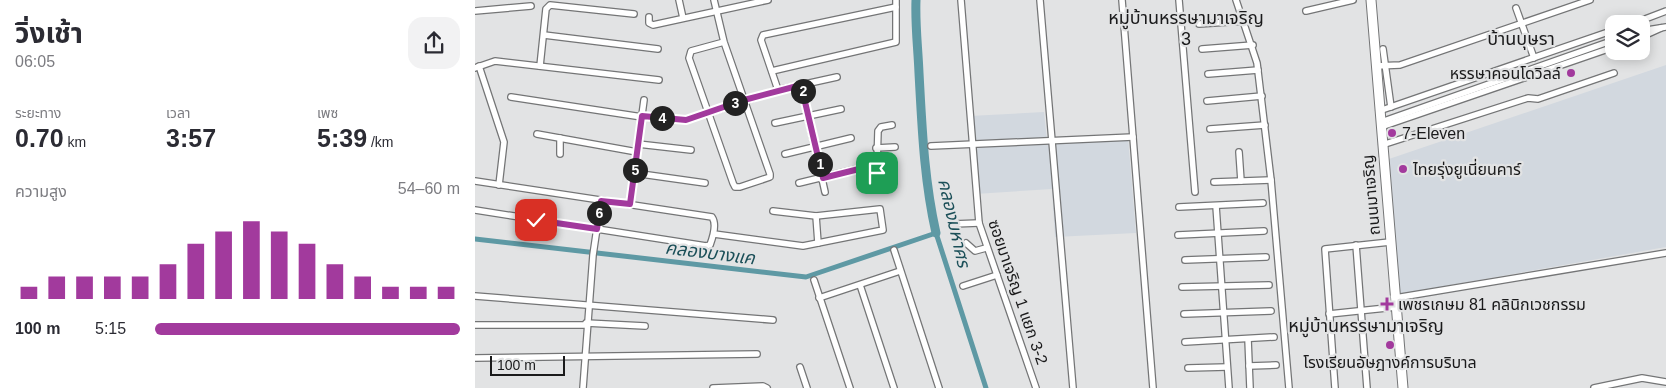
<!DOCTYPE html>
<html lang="th">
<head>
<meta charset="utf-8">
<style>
	body { margin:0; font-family:Arial,"Noto Sans Thai",sans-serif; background:#f2f2f3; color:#2b2b33; height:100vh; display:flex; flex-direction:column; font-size:19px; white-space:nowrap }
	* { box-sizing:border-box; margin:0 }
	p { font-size:16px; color:#7c7c81 }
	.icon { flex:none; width:28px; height:28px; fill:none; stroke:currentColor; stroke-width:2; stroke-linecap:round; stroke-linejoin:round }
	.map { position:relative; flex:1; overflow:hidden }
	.sheet { display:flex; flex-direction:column; background:#fff; width:475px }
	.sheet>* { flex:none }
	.controls { position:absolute; left:1130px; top:15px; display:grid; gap:10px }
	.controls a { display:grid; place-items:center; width:45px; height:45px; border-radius:10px; background:#fff; box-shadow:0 2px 12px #0003; font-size:25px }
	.scale { position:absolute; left:15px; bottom:12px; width:75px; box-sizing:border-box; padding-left:5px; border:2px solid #1a1a1b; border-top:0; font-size:14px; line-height:18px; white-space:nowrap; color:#1a1a1b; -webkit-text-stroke:4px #e2e3e4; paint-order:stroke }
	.pin { position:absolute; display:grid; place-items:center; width:42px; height:42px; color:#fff; margin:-21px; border-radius:10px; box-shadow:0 2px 8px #0006 }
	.km { position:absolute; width:25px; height:25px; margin:-12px; border-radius:50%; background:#222; color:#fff; font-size:14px; line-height:25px; text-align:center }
	.round { display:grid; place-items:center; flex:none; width:52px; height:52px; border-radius:15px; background:#f2f2f3 }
	.headline { display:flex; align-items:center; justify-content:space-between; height:85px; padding:0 15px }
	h1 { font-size:28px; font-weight:700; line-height:38px }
	.figures { display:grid; grid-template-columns:repeat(3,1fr); gap:8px; height:85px; padding:5px 15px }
	.figures div { display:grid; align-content:center }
	.figures b { font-size:25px; font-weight:700 }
	.figures small { font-size:14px; font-weight:400 }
	.figures p { font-size:14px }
	.chart { height:140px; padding:10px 15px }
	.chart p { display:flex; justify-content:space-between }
	.chart svg { width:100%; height:90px; margin-top:5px; stroke:#a23a9d; stroke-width:6 }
	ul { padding:0 15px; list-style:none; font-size:16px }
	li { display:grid; grid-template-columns:80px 60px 1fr; align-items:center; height:38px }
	li i { height:12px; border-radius:6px; background:#a23a9d }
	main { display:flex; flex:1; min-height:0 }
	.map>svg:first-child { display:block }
	.built { fill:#d2d8df }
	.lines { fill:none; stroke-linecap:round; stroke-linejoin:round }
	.canal { stroke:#5e99a4; stroke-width:5 }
	.river { stroke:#5e99a4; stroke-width:9 }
	.minor-casing { stroke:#747576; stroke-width:8 }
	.secondary-casing { stroke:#747576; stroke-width:11 }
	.minor { stroke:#fff; stroke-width:5.5 }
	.secondary { stroke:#fff; stroke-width:9 }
	.route-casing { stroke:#fff; stroke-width:10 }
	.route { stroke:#a23a9d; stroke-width:6 }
	.poi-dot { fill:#a23a9d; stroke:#e2e3e4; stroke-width:2 }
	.labels { text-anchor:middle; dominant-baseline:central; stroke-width:4.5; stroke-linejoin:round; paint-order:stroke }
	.poi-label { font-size:16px; fill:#1a1a1b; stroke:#e2e3e4; text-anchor:start }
	.street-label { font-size:16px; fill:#1a1a1b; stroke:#e2e3e4 }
	.neighbourhood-label { font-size:18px; fill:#1a1a1b; stroke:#e2e3e4 }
	.water-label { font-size:18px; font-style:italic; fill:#1b4f58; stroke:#e2e3e4 }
</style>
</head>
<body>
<main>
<section class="sheet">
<div class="headline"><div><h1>วิ่งเช้า</h1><p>06:05</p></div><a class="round"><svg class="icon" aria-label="share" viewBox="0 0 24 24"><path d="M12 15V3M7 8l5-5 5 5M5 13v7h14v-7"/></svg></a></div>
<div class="figures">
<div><p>ระยะทาง</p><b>0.70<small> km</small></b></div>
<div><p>เวลา</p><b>3:57</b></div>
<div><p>เพซ</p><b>5:39<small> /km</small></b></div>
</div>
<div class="chart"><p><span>ความสูง</span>54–60 m</p>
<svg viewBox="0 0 160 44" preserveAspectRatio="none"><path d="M5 44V38M15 44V33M25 44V33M35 44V33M45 44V33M55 44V27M65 44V17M75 44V11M85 44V6M95 44V11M105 44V17M115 44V27M125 44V33M135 44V38M145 44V38M155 44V38"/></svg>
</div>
<ul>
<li><b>100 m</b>5:15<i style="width:100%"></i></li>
</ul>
</section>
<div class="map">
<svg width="1191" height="388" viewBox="0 0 1191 388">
	<rect width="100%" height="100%" fill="#e2e3e4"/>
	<g class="built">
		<path d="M1191 65V247L924 294 911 160Z"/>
		<path d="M569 112 572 141 653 138 661 233 580 237 577 189 500 194 495 116Z"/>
	</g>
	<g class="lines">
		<path class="canal" d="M0 239 331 277 461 233 511 388"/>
		<path class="river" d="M441 0C440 25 443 48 444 73 447 127 449 180 461 233"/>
		<defs>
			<g id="minor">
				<path d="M204 0 208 18"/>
				<path d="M239 0 249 42 295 174V177L265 187H260L258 183 214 58 216 51 249 42"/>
				<path d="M486 0 504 223 561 388"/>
				<path d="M565 0 598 388"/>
				<path d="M647 0 678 388"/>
				<path d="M704 0 720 192"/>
				<path d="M761 0 782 63 796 180 814 388"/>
				<path d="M1041 8 1059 58"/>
				<path d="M0 11 56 6"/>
				<path d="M831 11 878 0"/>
				<path d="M174 17V23L178 25 293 0"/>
				<path d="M724 24 769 21"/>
				<path d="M1157 24 1191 11"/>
				<path d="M1166 31 1191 27"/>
				<path d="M69 35 183 49"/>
				<path d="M1166 37 1186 28"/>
				<path d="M727 49 778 45"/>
				<path d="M908 49 916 107"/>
				<path d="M4 66 29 142 24 185"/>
				<path d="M65 66 71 9 75 5 159 14"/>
				<path d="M901 66 925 65 1115 0"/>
				<path d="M0 68 20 61 184 80"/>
				<path d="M297 71 421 42V0"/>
				<path d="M733 74 783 70"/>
				<path d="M326 85 350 192"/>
				<path d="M303 90 286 40 288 35 421 7"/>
				<path d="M36 97 167 117"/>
				<path d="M732 101 787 96"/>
				<path d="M904 111 1139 30"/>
				<path d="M167 116 211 120 303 90 362 77"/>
				<path d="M906 122 1139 40"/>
				<path d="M300 123 366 109"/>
				<path d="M906 127 1139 47"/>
				<path d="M735 129 790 125"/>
				<path d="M62 134 162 152"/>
				<path d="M163 144 216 150"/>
				<path d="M907 145 1053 98 1063 99 1139 73"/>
				<path d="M456 146 658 137"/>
				<path d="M401 148 420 147"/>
				<path d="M764 152 766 181"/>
				<path d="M85 154V138"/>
				<path d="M310 154 376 138"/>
				<path d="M400 165 404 175 412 176"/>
				<path d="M159 173 230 183"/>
				<path d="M0 181 237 217C242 224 238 237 235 245L231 246 0 210"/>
				<path d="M739 182 796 180"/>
				<path d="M324 183 402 164 403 131 406 127 417 125"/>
				<path d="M155 204 169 100"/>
				<path d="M741 206 754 388"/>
				<path d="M704 207 788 203"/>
				<path d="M341 216 343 243"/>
				<path d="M478 224 504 223"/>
				<path d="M239 234 328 246 408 230 405 209 341 216 298 211"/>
				<path d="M703 235 789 231"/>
				<path d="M491 243 500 251 511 248"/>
				<path d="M881 245 892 388"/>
				<path d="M419 250 464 388"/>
				<path d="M710 260 791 257"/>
				<path d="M339 280 375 388"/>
				<path d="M385 285 419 388"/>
				<path d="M488 286 522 275"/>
				<path d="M707 287 794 285"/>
				<path d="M0 296 298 320"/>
				<path d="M344 298 425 271"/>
				<path d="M920 298 1191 253"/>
				<path d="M709 314 796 311"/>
				<path d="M854 314 921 307"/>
				<path d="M111 323 170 326"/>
				<path d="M0 325H111"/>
				<path d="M773 339 775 388"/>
				<path d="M710 342 799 337"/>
				<path d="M0 358 282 354"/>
				<path d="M774 366 801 365"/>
				<path d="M325 367 332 388"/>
				<path d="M713 368 752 367"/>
				<path d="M108 388 118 255 126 201"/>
				<path d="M238 388 288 386 292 388"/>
				<path d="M860 388 850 249 915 242"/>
				<path d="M1119 388 1167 378 1191 382"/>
			</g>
			<path id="secondary" d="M896 0 928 388"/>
		</defs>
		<use href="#minor" class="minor-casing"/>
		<use href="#secondary" class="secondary-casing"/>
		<use href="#minor" class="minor"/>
		<use href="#secondary" class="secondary"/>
	</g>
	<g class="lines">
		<defs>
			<path id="route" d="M61 220 122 229 126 201 155 204 167 116 211 120 269 100 326 85 348 178 400 165 402 173"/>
		</defs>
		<use href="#route" class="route-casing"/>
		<use href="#route" class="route"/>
	</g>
	<g class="poi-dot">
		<circle cx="1096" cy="73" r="5"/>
		<circle cx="917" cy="133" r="5"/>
		<circle cx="928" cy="169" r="5"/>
		<path d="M909.5 296.5h5v5h5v5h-5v5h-5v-5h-5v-5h5z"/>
		<circle cx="915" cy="345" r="5"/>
	</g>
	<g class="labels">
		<g class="poi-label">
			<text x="1086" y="73" text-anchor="end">หรรษาคอนโดวิลล์</text>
			<text x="927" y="133">7-Eleven</text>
			<text x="938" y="169">ไทยรุ่งยูเนี่ยนคาร์</text>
			<text x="923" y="304">เพชรเกษม 81 คลินิกเวชกรรม</text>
			<text x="915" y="362" text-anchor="middle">โรงเรียนอัษฎางค์การบริบาล</text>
		</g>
		<g class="street-label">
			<text transform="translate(896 195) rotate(-95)">ถนนมาเจริญ</text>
			<text transform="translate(543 292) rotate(71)">ซอยมาเจริญ 1 แยก 3-2</text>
		</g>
		<g class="neighbourhood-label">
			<text x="711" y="18">หมู่บ้านหรรษามาเจริญ<tspan x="711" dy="21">3</tspan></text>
			<text x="1046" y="39">บ้านบุษรา</text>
			<text x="891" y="326">หมู่บ้านหรรษามาเจริญ</text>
		</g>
		<g class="water-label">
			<text transform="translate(479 223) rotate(77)">คลองมหาศร</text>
			<text transform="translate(235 253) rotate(7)">คลองบางแค</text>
		</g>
	</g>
</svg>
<div class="controls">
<a><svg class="icon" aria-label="layers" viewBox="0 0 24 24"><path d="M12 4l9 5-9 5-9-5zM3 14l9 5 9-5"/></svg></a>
</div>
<div class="scale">100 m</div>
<div class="pin" style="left:402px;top:173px;background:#1e9e55"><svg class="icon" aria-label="arrive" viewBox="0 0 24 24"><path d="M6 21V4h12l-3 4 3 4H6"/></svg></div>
<div class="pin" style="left:61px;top:220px;background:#d93025"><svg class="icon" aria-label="check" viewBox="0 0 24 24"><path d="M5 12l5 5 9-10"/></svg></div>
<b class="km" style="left:345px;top:164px">1</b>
<b class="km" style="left:328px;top:91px">2</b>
<b class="km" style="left:260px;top:103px">3</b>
<b class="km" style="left:187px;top:118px">4</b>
<b class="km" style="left:160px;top:170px">5</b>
<b class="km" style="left:124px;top:213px">6</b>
</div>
</main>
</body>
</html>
